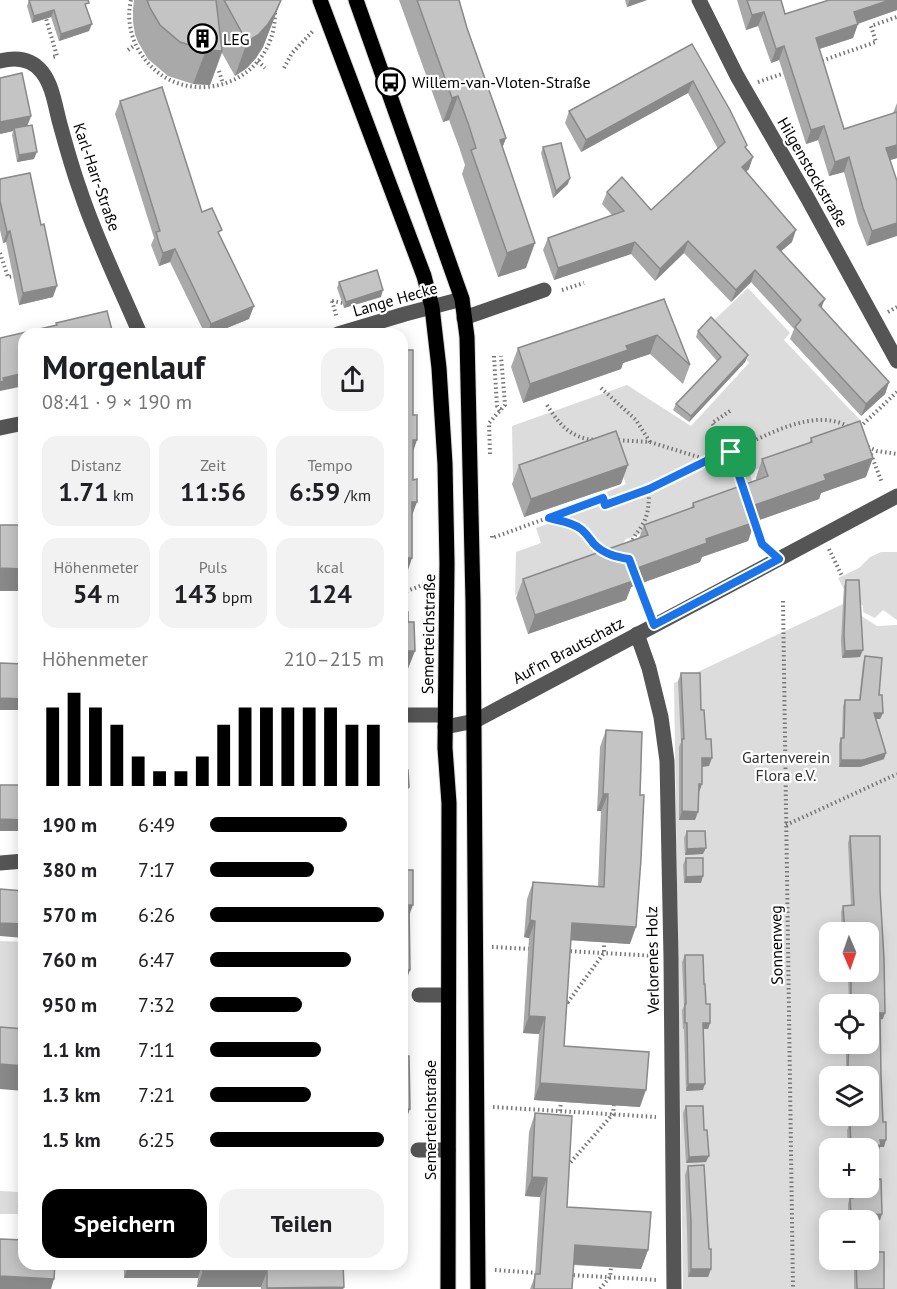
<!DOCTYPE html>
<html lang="de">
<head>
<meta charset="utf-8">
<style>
	body { margin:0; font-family:"PT Sans",sans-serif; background:#f2f2f2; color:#202124; height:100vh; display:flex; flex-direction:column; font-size:22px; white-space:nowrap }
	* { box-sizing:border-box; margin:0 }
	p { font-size:20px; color:#757577 }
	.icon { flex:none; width:33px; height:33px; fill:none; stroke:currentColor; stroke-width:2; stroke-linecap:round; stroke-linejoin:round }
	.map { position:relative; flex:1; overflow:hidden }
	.panel { position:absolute; left:18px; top:328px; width:390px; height:942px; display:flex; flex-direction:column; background:#fff; border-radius:18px; box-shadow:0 3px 15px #0003 }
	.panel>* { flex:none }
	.needle { width:39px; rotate:178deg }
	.controls { position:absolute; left:819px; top:922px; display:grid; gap:12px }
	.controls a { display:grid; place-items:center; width:60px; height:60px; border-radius:12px; background:#fff; box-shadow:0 3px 15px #0003; font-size:30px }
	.pin { position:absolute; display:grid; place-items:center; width:51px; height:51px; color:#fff; margin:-26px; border-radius:12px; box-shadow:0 3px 9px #0006 }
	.round { display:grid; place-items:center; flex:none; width:63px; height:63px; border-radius:18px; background:#f2f2f2 }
	.headline { display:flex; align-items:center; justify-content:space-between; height:102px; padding:0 24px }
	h1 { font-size:33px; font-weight:700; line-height:45px }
	.stats { display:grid; grid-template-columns:repeat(3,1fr); gap:9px; height:102px; padding:6px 24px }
	.stats div { display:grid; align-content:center; border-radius:15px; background:#f2f2f2; text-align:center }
	.stats b { font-size:26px; font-weight:700 }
	.stats small { font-size:16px; font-weight:400 }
	.stats p { font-size:16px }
	.chart { height:168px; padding:12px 24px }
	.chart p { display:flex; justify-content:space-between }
	.chart svg { width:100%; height:108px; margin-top:6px; stroke:#000; stroke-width:6 }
	.cta { display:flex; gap:12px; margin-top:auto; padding:12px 24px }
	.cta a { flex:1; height:69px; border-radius:18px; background:#000; color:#fff; font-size:24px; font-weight:700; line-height:69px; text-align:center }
	.cta a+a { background:#f2f2f2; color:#202124 }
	ul { padding:0 24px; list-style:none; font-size:20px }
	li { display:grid; grid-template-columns:96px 72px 1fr; align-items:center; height:45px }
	li i { height:15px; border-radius:8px; background:#000 }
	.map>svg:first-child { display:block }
	.green { fill:#dcdcdc; fill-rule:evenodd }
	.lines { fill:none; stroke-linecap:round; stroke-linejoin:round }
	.major-casing { stroke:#dbdbdb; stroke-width:17 }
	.path { stroke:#777; stroke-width:4; stroke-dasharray:1.5 3; stroke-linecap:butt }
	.minor { stroke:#555; stroke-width:15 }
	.major { stroke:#000; stroke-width:15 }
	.wall { fill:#a9a9a9 }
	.shaded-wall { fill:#898989 }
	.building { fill:#c4c4c4; stroke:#898989; stroke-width:1.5 }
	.route-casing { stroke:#fff; stroke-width:12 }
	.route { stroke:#1a73e8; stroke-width:8 }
	.labels { text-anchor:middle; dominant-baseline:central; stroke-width:4.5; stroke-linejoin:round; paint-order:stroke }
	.poi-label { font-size:16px; fill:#000; stroke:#fff; text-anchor:start }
	.street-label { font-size:16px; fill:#000; stroke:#fff }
	.park-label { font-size:16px; fill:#333; stroke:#fff }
</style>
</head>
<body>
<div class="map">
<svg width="897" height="1289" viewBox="0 0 897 1289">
	<rect width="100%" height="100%" fill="#fff"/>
	<g class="green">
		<path d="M748 288 790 333 784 340 860 420 852 434 749 472 757 493 626 539 610 560 515 595 516 552 541 543 536 528 599 506 607 492 626 484 611 446 513 480 512 426 627 385 691 426 749 363 712 322Z"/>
		<path d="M881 552H897V620L883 610 875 618 863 612V606L844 589 838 578 859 568 870 557Z"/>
		<path d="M843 604 877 626 897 625V1289H683L674 683ZM830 933H868V972H830ZM830 1005H868V1044H830ZM830 1077H868V1116H830ZM830 1149H868V1188H830ZM830 1221H868V1260H830Z"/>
		<path d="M0 941 24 942V1037L0 1035Z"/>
		<path d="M0 1191 19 1192 18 1214H0Z"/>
	</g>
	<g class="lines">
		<defs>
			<g id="major">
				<path d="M320 0 424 276 432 307 439 368 445 464 447 563 445 748 449 803 448 1289"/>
				<path d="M356 0 462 299 467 337 473 601 478 1289"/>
			</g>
		</defs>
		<use href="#major" class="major-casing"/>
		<g class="path">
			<path d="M131 0C127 16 130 35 138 49 176 116 275 89 275 13"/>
			<path d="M45 15 57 56 53 57"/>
			<path d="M128 50 135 45"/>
			<path d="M258 61 265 68"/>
			<path d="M818 62 876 42 871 26 897 17"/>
			<path d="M284 68 292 53 313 31"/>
			<path d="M219 71 223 84"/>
			<path d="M758 82 788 72"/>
			<path d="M0 253 8 277 13 276"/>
			<path d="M562 290 584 283"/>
			<path d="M332 301 337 318"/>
			<path d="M332 301 343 303"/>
			<path d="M888 312 897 307"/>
			<path d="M494 356 497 406 501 411"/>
			<path d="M601 388 636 420 650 442"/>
			<path d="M547 405C559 424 570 438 595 440"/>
			<path d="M730 411 712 423 731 452 743 488"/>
			<path d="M860 427 897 392"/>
			<path d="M614 440 650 442 708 460"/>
			<path d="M868 447 877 451 897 454"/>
			<path d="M490 454 489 423 505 405 501 356"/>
			<path d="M871 454 882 483"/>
			<path d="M550 518C561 521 575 523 584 531 591 538 596 547 605 553"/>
			<path d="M753 518 762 544 765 547"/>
			<path d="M492 536V538L603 498 605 505C619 500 634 495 648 489 668 481 687 470 706 461 715 458 724 455 732 451 764 437 814 406 849 427"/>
			<path d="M631 544C633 537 637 533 641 527 649 515 649 503 649 489"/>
			<path d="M829 549 842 576"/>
			<path d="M637 579 648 609"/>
			<path d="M402 593 425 584H431"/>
			<path d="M783 601 793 1289"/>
			<path d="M786 825 897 774"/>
			<path d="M492 947 532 949"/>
			<path d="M566 951 655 956"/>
			<path d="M563 1001 568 1002 604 953V943"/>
			<path d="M493 1107 656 1117"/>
			<path d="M560 1111 561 1102"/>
			<path d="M567 1164H569L613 1114 614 1105"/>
			<path d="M18 1205 24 1206"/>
			<path d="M78 1269 79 1264"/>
			<path d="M495 1270 538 1273"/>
			<path d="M569 1275 658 1280"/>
			<path d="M600 1289 610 1277 611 1267"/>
		</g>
		<g class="minor">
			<path d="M699 0 737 76 808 199 897 361"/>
			<path d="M0 61C16 57 31 58 42 72 53 86 55 106 60 124 66 146 72 168 80 190 96 239 120 287 140 334"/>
			<path d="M464 318 544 290"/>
			<path d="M338 334 405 314 462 299"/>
			<path d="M0 428 24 423"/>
			<path d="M637 634 649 668 661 717 667 761 671 958 674 1289"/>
			<path d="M402 715H445"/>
			<path d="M445 727 475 721 897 496"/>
			<path d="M0 863 24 861"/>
			<path d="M419 995H448"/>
			<path d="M418 1150H448"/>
		</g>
		<use href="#major" class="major"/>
	</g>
	<g class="wall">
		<path d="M29 0 87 10 89 31 59 41 51 17 32 23 27 6Z"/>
		<path d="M134 0H281L263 47 256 58 247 68 235 76 222 53 210 85 193 84 168 76 148 59 138 42 135 34 133 22V9Z"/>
		<path d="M399 0H459L467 28 506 138 502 148 526 268 498 277 462 174 465 165 459 147 449 120 443 122Z"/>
		<path d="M625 0H647L627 7Z"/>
		<path d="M737 0H781L785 14 897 0V10L858 23 853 38 819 49 844 129 893 113 897 103V158L890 160 897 181 867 246 858 223 844 172 829 176 818 140 806 144 779 60 771 63 758 26 746 30Z"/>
		<path d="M692 44 746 149 749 169 746 171 792 242 781 251 822 308 889 382 885 394 861 416 790 339 794 329 751 282 731 302 684 253 655 281 631 254 554 280 543 250 548 238 612 215 602 204 607 192 651 210 718 149 688 93 581 152 565 123 569 111Z"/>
		<path d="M120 101 202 212 220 235 249 319 212 334H205L170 262 159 266 151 245 154 238 115 114Z"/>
		<path d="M31 116 27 126 34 159 17 162 12 135 13 131 0 134Z"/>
		<path d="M543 147 568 184 553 198 541 153Z"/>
		<path d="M0 179 41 225 53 297 19 305 6 242 3 243 0 230Z"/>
		<path d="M339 282 381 297 344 308 337 288Z"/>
		<path d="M664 299 690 365 683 384 650 354 623 363 621 369 523 403 511 367 518 348Z"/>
		<path d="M698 331 748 355 745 362 689 422 673 410 676 404 717 361 696 337Z"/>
		<path d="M811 438 866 477 821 493 819 499 754 522 748 541 702 557 700 562 631 587 626 600 528 634 516 598 523 579 639 538 644 525 691 508 693 503 756 480V478L762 459 809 443Z"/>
		<path d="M519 465 621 484 524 517 512 484Z"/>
		<path d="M846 580 860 657 842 658 841 641 844 586Z"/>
		<path d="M865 656 879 695 883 713 880 719H876L884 759 860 767H839V744L841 738H842L843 706 845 700H859L863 663Z"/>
		<path d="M681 673 701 710 709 766 702 767V784L699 792 695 820H679V747L681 742 678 681Z"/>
		<path d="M606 730 630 944 571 940 564 1046 640 1107 534 1100 539 1034 523 1033 529 938 524 937 527 899 533 882 598 887 601 811H597L600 747Z"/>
		<path d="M687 831 703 854 685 855 684 838Z"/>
		<path d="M850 836 880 890 883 1019H880L881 1076 884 1147H880L878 1152H868V1149H848L847 1130 850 1123 849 1116H868V1077H847L846 1071V1047L848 1044H868V1005H849L848 972H868V933H842L841 912 843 906 851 905 848 843Z"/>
		<path d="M686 858 701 883H684L683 865Z"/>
		<path d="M685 955 704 984 706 1004 710 1023 708 1029H703V1090L686 1091 684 1029H683L682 1010 684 1006 682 962Z"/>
		<path d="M686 1106 704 1130 706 1162 686 1163 683 1113Z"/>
		<path d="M535 1113 567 1207 648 1250 641 1269 573 1265 572 1289H530L535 1276 540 1197 525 1196 529 1132Z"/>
		<path d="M688 1166 709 1249 711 1269 708 1277H688L687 1229 685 1175Z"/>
		<path d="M850 1188H868L882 1214 880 1220 848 1221V1204L850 1198Z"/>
		<path d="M854 1260H868L884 1289H854Z"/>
		<path d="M124 1264H343L344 1287 343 1289H261V1287H197L198 1278H124Z"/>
	</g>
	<g class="shaded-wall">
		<path d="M630 0H647L627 7Z"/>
		<path d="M890 0H897V10L849 27 854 12Z"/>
		<path d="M281 1 263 47 256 58 247 68 235 76 247 42Z"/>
		<path d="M54 10 51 17 32 23 34 16Z"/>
		<path d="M764 12 758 26 746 30 752 15Z"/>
		<path d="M92 24 89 31 59 41 61 34Z"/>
		<path d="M858 24 853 38 810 52 816 38Z"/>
		<path d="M784 46 779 60 771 63 776 49Z"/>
		<path d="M206 50 222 51 210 85 193 84Z"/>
		<path d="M693 81 688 93 581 152 586 140Z"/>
		<path d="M458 96 449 120 443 122 452 98Z"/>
		<path d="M31 116 26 129 14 128 13 131 0 134V122Z"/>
		<path d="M824 126 818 140 806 144 811 130Z"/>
		<path d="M506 138 497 162 500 140Z"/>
		<path d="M897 145V158L881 163 886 148Z"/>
		<path d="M37 152 34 159 17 162 19 155Z"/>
		<path d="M753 157 749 169 738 179 742 167Z"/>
		<path d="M849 157 844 172 829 176 835 162Z"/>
		<path d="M570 178 568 184 553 198 556 191Z"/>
		<path d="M897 223V236L867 246 872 231Z"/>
		<path d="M796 230 792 242 772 259 777 247Z"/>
		<path d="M10 231 6 242 3 243 7 232Z"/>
		<path d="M688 241 684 253 655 281 660 269Z"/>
		<path d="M635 242 631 254 554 280 558 268Z"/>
		<path d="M535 243 526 268 498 277 507 253Z"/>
		<path d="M175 249 170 262 159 266 163 253Z"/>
		<path d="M755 270 751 282 731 302 736 290Z"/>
		<path d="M57 286 53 297 19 305 23 293Z"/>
		<path d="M383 290 381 297 344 308 346 302Z"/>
		<path d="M825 299 820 311 819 305Z"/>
		<path d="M254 306 249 319 212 334H207L211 324Z"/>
		<path d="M657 335 650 354 623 363 621 369 523 403 530 384 626 346Z"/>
		<path d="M748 355 745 362 689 422 691 416Z"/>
		<path d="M24 373V386L0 391V392V382L3 378Z"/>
		<path d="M889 382 885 394 861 416 866 404Z"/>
		<path d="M413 440H417L408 467Z"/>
		<path d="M873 458 866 477 821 493 819 499 742 526 749 507 824 475Z"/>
		<path d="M628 465 621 484 524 517 531 499Z"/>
		<path d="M412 502H417L407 529Z"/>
		<path d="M755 522 748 541 702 557 700 562 631 587 626 600 528 634 535 615 629 571 706 539Z"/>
		<path d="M402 558H412L403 585H402Z"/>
		<path d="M0 568 24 569V591H0Z"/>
		<path d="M863 650 860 657 842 658 845 651Z"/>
		<path d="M407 651H415L402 684Z"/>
		<path d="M0 698 24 699V710H0Z"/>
		<path d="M874 713H883L880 719H871Z"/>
		<path d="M886 753 884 759 860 767H839L841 760Z"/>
		<path d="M702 758H712L709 766 699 767Z"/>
		<path d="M699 784H702L699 792 696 793Z"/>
		<path d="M404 787H409L402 806Z"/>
		<path d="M603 794H608L601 811H597Z"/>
		<path d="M682 811 698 812 695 820H679Z"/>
		<path d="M0 819 24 820V831H0Z"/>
		<path d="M706 848 703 854 685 855 687 849Z"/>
		<path d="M703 876 701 883H684L686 877Z"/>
		<path d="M409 905H413L407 921Z"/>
		<path d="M530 920 535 921 529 938 524 937Z"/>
		<path d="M0 923 24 924V938L0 936Z"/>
		<path d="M572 923 636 927 630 944 566 940Z"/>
		<path d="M402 970H410L404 987H402Z"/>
		<path d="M880 1013H885L883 1019 878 1020Z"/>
		<path d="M529 1016 545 1017 539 1034 523 1033Z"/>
		<path d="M703 1023H710L708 1029H701Z"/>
		<path d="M0 1064 24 1066V1091L0 1089Z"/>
		<path d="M540 1083 646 1090 640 1107 534 1100Z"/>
		<path d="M688 1084H705L703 1090 686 1091Z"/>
		<path d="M402 1109H410L404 1125H402Z"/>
		<path d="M880 1140H886L884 1147H880L878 1152H868V1149H850L851 1146Z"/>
		<path d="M709 1156 706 1162 686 1163 689 1157Z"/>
		<path d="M532 1177 547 1178 540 1197 525 1196Z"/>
		<path d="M882 1214 880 1220 848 1221 851 1215Z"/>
		<path d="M575 1245 648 1250 641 1269 568 1264Z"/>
		<path d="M129 1264H202L198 1278H124Z"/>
		<path d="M691 1269H711L708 1277H688Z"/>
		<path d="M203 1271H267L261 1287H197Z"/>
		<path d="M0 1276 54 1279 51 1289H0Z"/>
		<path d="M344 1287 343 1289H267V1288Z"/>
	</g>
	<g class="building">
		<path d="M29 0H88L89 3 85 4 92 24 61 34 54 10 34 16Z"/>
		<path d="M147 0H216L222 51 206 50 180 42 160 25 150 8Z"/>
		<path d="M224 0H281L275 13 268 24 259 34 247 42Z"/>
		<path d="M417 0H459L467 28 506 138 500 140 535 243 507 253 471 150 476 148 468 123 458 96 452 98Z"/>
		<path d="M747 0H781L785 14 829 0H890L854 12 858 24 816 38 844 129 897 112V145L886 148 897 181V223L872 231 863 208 849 157 835 162 824 126 811 130 784 46 776 49 764 12 752 15Z"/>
		<path d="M692 44 730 110 747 145 745 147 753 157 742 167 796 230 777 247 825 299 819 305 889 382 866 404 795 327 801 320 755 270 736 290 688 241 660 269 635 242 558 268 548 238 624 211 607 192 622 177 651 210 725 142 693 81 586 140 569 111Z"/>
		<path d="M22 73 31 116 0 122V78Z"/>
		<path d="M162 87 202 212 212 208 222 230 218 232 254 306 211 324 175 249 163 253 159 243 156 232 160 231 120 101Z"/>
		<path d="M32 125 37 152 19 155 14 128Z"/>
		<path d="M561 143 570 178 556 191 543 147Z"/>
		<path d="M30 173 41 225 44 224 57 286 23 293 10 231 7 232 0 201V179Z"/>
		<path d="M377 270 383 290 346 302 339 282Z"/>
		<path d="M664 299 690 365 657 335 626 346 628 350 530 384 518 348Z"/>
		<path d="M107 311 113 334H24V373L3 378 4 381 0 382V338L57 325 56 323Z"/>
		<path d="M711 317 748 355 691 416 676 404 721 357 698 331Z"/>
		<path d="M402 350H413V415H417V440H413V480L417 479V502H412V558H402Z"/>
		<path d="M860 421 873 458 824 475 826 480 749 507 755 522 706 539 707 543 629 571 633 581 535 615 523 579 648 535 644 525 694 507 693 503 768 476 762 459 812 442 811 438Z"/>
		<path d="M616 431 628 465 531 499 519 465Z"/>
		<path d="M0 525H24V569L0 568Z"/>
		<path d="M846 580H859L863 650 845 651 844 635Z"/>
		<path d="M402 612H408V622H414L415 651H407V669H404V684L402 689Z"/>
		<path d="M865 656 882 658 879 695H882L883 713H874L886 753 863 760H841V738H844L845 700H860Z"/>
		<path d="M0 663 24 664V699L0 698Z"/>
		<path d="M681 673H700L701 710H704L706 739H711L712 758H702V784H699L698 812 682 811V739H684Z"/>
		<path d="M402 696 404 699V770H408L409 787H404V823H402Z"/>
		<path d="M606 730 642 732 640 795H644L641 859 636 927 572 923 564 1046 649 1052 646 1090 540 1083 545 1017 529 1016 535 921 530 920 533 882 604 887 608 794H603Z"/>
		<path d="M0 785H24V820L0 819Z"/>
		<path d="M687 831H705L706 848 687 849Z"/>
		<path d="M850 836H880V890L884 959 885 1013H880L881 1076 883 1122H886V1140H880L881 1145 851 1146 850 1123H853L852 1116H868V1077H849L848 1064 849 1044H868V1005H851V972H868V933H845L843 906 854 905Z"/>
		<path d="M686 858H703V876L686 877Z"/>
		<path d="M402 870H413V905H409L410 970H402Z"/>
		<path d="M0 889 24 891V924L0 923Z"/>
		<path d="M685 955H703L704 984H705L706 1004H710V1023H703L705 1084H688L687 1023H685V1004H686Z"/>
		<path d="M0 1027 24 1029V1066L0 1064Z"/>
		<path d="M402 1056H409L410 1109H402Z"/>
		<path d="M686 1106H703L704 1130H707L709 1156 689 1157Z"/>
		<path d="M535 1113 572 1116 567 1207 651 1212 648 1250 575 1245 572 1289H534L535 1274H540L547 1178 532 1177Z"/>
		<path d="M704 1165 709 1249H711V1269H691V1221L688 1166Z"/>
		<path d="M881 1179 882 1214 851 1215 850 1198H853L852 1188H868V1180Z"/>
		<path d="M0 1239 24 1240V1264H55L54 1279 0 1276Z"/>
		<path d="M868 1252H884V1289H857L856 1260H868Z"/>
		<path d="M203 1264H343L344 1287 267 1288V1271H203Z"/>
	</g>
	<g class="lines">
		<defs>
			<path id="route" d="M731 452 762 544 779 559 654 625 629 559C616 557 604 554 594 544 590 539 586 533 581 529 572 522 560 521 549 518L603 498 605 505 649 489 708 460Z"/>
		</defs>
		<use href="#route" class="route-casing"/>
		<use href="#route" class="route"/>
	</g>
	<defs>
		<symbol id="building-ring" viewBox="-11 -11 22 22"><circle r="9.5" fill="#fff" stroke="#000" stroke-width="1.5"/><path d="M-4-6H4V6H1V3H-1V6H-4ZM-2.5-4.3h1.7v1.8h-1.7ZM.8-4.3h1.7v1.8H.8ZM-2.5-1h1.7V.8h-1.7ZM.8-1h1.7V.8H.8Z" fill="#000"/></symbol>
		<symbol id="bus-ring" viewBox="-11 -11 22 22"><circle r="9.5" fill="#fff" stroke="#000" stroke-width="1.5"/><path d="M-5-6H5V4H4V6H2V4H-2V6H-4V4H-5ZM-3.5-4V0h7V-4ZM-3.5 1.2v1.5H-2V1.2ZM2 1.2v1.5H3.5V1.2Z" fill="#000"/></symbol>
	</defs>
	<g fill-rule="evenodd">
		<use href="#building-ring" x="186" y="22" width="33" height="33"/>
		<use href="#bus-ring" x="374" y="66" width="33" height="33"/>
	</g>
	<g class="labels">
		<g class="poi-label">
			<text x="223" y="39">LEG</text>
			<text x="412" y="82">Willem-van-Vloten-Straße</text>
		</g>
		<g class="street-label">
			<text transform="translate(813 172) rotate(60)">Hilgenstockstraße</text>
			<text transform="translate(97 177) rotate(71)">Karl-Harr-Straße</text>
			<text transform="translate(395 299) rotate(-16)">Lange Hecke</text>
			<text transform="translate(428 634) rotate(-89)">Semerteichstraße</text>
			<text transform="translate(568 650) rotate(-28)">Auf'm Brautschatz</text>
			<text transform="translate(776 945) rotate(-91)">Sonnenweg</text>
			<text transform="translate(652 960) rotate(-91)">Verlorenes Holz</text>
			<text transform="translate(430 1120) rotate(-90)">Semerteichstraße</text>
		</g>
		<g class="park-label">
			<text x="786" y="757">Gartenverein<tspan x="786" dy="18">Flora e.V.</tspan></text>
		</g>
	</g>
</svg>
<div class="controls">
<a><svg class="needle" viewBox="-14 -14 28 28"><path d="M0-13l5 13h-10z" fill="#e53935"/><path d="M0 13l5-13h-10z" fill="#757577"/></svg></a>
<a><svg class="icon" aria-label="locate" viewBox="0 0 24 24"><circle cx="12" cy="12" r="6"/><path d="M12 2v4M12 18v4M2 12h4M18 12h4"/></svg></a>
<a><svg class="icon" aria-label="layers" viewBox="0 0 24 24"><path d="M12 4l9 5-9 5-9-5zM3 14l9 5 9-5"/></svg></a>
<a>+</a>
<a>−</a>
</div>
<div class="pin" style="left:731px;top:452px;background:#1e9e55"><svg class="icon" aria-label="arrive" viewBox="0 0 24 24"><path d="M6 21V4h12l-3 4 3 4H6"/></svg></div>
<section class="panel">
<div class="headline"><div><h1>Morgenlauf</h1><p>08:41 · 9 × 190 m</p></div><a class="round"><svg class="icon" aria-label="share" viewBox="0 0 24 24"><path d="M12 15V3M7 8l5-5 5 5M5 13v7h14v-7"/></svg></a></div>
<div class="stats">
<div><p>Distanz</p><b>1.71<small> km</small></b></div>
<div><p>Zeit</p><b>11:56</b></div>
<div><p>Tempo</p><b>6:59<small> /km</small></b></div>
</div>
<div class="stats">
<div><p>Höhenmeter</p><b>54<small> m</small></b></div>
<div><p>Puls</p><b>143<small> bpm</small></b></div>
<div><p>kcal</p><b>124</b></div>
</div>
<div class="chart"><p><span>Höhenmeter</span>210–215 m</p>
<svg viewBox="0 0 160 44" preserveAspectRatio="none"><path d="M5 44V12M15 44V6M25 44V12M35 44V19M45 44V32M55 44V38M65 44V38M75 44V32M85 44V19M95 44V12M105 44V12M115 44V12M125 44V12M135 44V12M145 44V19M155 44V19"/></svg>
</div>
<ul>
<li><b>190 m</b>6:49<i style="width:79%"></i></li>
<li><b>380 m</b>7:17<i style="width:60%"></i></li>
<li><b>570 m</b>6:26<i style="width:100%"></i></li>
<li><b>760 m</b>6:47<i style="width:81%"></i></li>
<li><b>950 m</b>7:32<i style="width:53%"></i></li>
<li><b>1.1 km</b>7:11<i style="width:64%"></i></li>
<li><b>1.3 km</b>7:21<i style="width:58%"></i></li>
<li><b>1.5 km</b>6:25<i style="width:100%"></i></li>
</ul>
<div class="cta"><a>Speichern</a><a>Teilen</a></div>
</section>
</div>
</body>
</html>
